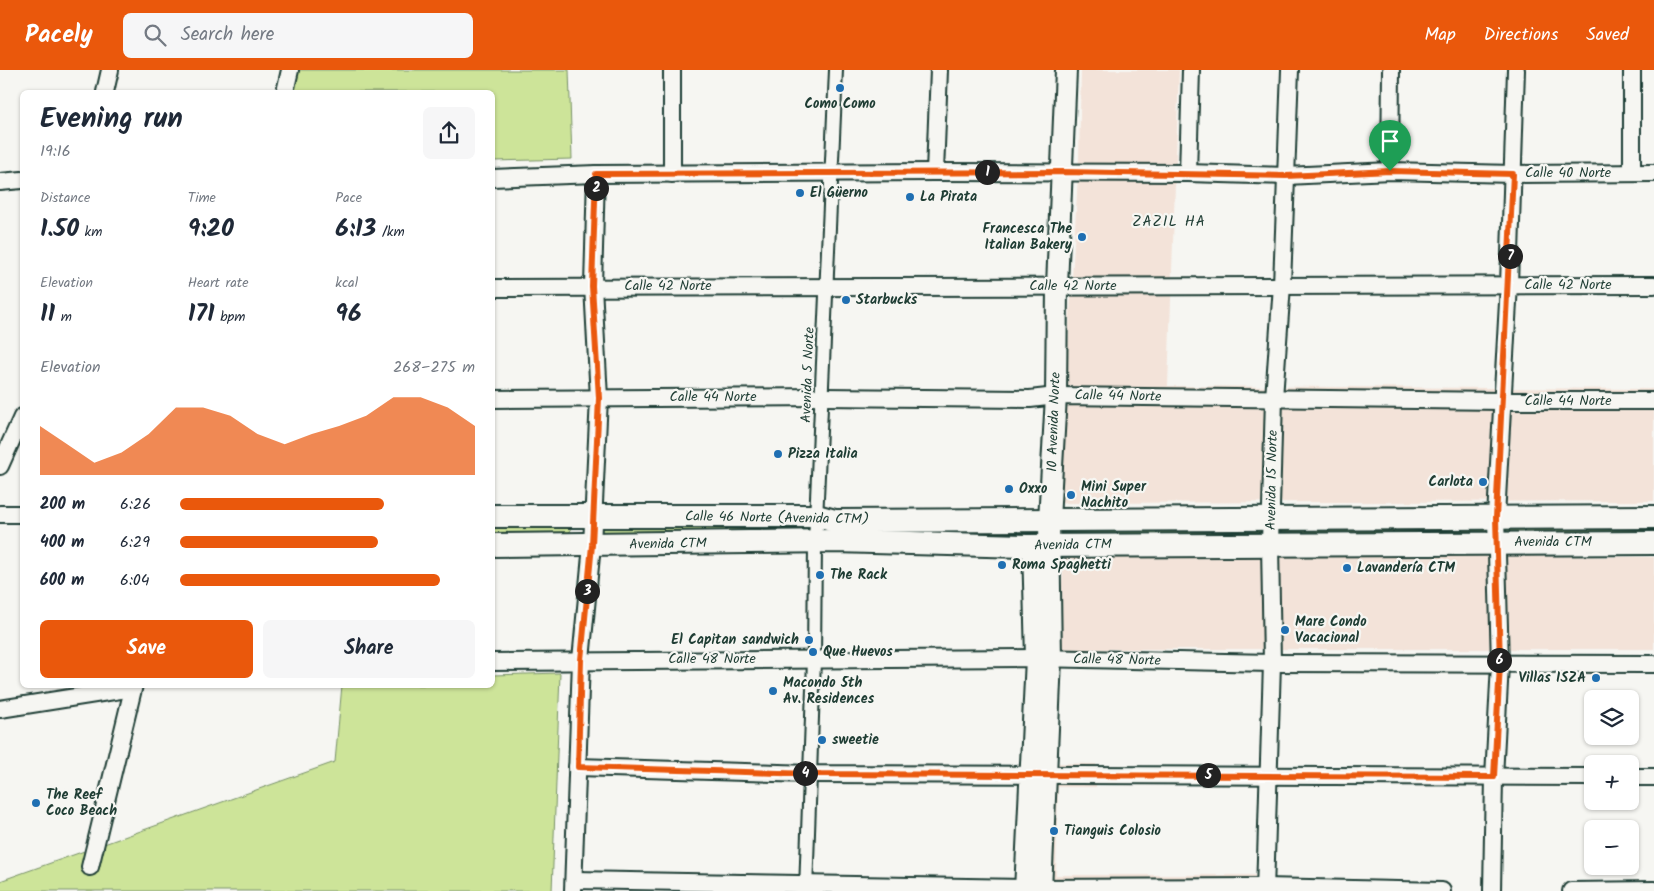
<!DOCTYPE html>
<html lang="en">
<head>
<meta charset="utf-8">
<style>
	body { margin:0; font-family:Kalam,sans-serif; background:#f6f6f7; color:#1f2937; height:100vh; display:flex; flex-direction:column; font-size:19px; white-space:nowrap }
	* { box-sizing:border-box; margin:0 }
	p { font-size:16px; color:#747a83 }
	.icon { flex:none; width:28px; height:28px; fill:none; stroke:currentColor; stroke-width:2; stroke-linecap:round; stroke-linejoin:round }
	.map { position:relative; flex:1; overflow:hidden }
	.side { position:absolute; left:20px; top:20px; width:475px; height:598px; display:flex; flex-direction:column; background:#fff; border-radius:8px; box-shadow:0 1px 4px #0004 }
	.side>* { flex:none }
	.tools { position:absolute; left:1584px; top:620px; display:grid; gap:10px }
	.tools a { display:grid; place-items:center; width:55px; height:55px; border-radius:8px; background:#fff; box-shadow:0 1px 4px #0004; font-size:25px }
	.pin { position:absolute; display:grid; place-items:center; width:42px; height:42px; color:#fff; margin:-51px -21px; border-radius:50% 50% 50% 0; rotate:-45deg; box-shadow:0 0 5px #0007 }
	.pin .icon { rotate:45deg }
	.km { position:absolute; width:25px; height:25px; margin:-12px; border-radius:50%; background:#222; color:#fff; font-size:14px; line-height:25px; text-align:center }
	.round { display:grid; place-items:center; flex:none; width:52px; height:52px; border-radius:8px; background:#f6f6f7 }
	.overview { display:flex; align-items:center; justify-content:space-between; height:85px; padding:0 20px }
	h1 { font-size:28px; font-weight:700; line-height:38px }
	.stats { display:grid; grid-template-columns:repeat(3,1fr); gap:8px; height:85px; padding:5px 20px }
	.stats div { display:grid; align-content:center }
	.stats b { font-size:25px; font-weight:700 }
	.stats small { font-size:14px; font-weight:400 }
	.stats p { font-size:14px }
	.chart { height:140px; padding:10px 20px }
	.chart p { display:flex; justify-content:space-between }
	.chart svg { width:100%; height:90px; margin-top:5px; fill:#ea580c; opacity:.7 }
	.button { display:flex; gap:10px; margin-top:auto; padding:10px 20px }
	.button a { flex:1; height:58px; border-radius:8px; background:#ea580c; color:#fff; font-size:20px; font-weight:700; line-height:58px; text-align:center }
	.button a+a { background:#f6f6f7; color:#1f2937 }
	ul { padding:0 20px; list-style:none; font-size:16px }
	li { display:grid; grid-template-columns:80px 60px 1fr; align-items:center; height:38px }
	li i { height:12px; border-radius:6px; background:#ea580c }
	header { display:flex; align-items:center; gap:30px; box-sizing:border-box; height:70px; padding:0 25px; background:#ea580c; color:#fff }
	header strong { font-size:24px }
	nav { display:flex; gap:28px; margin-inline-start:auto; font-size:18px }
	.search { width:350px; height:45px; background:#f6f6f7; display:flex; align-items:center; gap:12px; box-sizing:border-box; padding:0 18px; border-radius:8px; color:#747a83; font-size:19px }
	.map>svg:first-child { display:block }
	.built { fill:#f3e3d9 }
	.green { fill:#cde499; stroke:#769066 }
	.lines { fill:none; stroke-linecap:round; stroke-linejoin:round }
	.pedestrian-casing { stroke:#1f3d34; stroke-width:16 }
	.minor-casing { stroke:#1f3d34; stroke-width:20 }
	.tertiary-casing { stroke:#1f3d34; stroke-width:24 }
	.secondary-casing { stroke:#1f3d34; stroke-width:26 }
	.pedestrian { stroke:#f6f6f2; stroke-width:12 }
	.minor { stroke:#f6f6f2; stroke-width:16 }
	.tertiary { stroke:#f6f6f2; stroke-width:20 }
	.secondary { stroke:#f6f6f2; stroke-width:22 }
	.route-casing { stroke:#fff; stroke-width:10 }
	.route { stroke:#ea580c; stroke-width:6 }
	.poi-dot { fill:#1f6fb2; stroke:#f6f6f2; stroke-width:2 }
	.labels { text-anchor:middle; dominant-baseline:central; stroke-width:4.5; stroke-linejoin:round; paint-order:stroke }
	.poi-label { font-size:14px; font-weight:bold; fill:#1f3d34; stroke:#f6f6f2; text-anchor:start }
	.street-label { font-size:14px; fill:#1f3d34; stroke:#f6f6f2 }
	.neighbourhood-label { font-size:15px; letter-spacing:1px; fill:#1f3d34; stroke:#f6f6f2 }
</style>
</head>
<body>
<header>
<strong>Pacely</strong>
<div class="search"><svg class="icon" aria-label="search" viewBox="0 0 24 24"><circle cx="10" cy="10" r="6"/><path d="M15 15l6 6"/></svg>Search here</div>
<nav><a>Map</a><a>Directions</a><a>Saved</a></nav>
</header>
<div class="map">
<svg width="1654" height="821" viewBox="0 0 1654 821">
	<rect width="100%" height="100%" fill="#f6f6f2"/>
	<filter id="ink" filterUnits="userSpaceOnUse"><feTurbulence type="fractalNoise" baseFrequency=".02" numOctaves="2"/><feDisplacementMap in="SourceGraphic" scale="10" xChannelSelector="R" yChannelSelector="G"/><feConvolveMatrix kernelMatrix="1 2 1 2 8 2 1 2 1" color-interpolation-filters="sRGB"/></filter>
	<g filter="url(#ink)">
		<g class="built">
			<path d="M1081 0H1179L1168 316 1654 319V431L1059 433 1079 88Z"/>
			<path d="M1065 483 1654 487V579H1055Z"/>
			<path d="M1054 693 1096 694V717H1058L1056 805H1255V821H1050Z"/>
		</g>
		<g class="green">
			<path d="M296 0H569L572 89 493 91 492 22H290Z"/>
			<path d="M569 454 572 458 569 463H493L492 455Z"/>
			<path d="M1654 454V464H1506V458Z"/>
			<path d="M789 455 791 460 789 464 600 462 601 456Z"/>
			<path d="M1283 457 1487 458V464L1285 465 1281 461Z"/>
			<path d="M1056 458H1262V463L1256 467 1060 466Z"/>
			<path d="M560 603 552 821H0V811L335 692 342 615H492L493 605Z"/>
		</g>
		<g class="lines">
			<defs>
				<path id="pedestrian" d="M806 821 814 589 815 473 836 0"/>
				<g id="minor">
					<path d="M105 22 110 0"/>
					<path d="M285 22 290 0"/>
					<path d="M1390 101 1391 0"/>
					<path d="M935 102 939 0"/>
					<path d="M1188 103 1191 0"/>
					<path d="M1632 103V0"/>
					<path d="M672 104V0"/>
					<path d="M492 108 596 104 935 102 1188 103 1286 106 1390 101 1513 104 1654 103"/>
					<path d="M0 112 22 110"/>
					<path d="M492 218 1654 215"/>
					<path d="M492 329 823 327 1030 329 1056 326 1503 331H1654"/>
					<path d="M0 396 22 347"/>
					<path d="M0 444H22"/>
					<path d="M492 592 1036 588 1272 593 1654 594"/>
					<path d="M0 639 133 618"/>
					<path d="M577 697 810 704 1592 707"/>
					<path d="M1630 707H1654"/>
					<path d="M90 797 134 615"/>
					<path d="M574 810 1025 818 1265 817 1442 821"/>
					<path d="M573 821 581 590 592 475 599 328 593 216 596 104"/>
					<path d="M1265 821 1272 593 1270 474 1274 328 1282 215 1290 0"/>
					<path d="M1492 821 1494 707 1500 594 1496 447 1509 214 1516 0"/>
					<path d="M1571 821 1654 820"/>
				</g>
				<g id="tertiary">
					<path d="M1025 821 1036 588 1033 476"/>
					<path d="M1041 821 1051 589 1049 450 1056 326 1057 216 1066 0"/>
				</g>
				<g id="secondary">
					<path d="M492 446H817L835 451 1654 447"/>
					<path d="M492 475 835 471 1027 476 1654 473"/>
				</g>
			</defs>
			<use href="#pedestrian" class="pedestrian-casing"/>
			<use href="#minor" class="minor-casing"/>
			<use href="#tertiary" class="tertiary-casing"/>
			<use href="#secondary" class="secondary-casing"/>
			<use href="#pedestrian" class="pedestrian"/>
			<use href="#minor" class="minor"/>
			<use href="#tertiary" class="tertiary"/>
			<use href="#secondary" class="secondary"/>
		</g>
	</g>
	<g class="lines" filter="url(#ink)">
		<defs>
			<path id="route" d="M1390 101 1513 104 1496 448 1500 594 1494 707 810 704 578 697 581 590 592 475 599 328 592 216 596 104 1062 102 1286 106Z"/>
		</defs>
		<use href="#route" class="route-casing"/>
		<use href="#route" class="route"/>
	</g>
	<g class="poi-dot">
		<circle cx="840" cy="18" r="5"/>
		<circle cx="800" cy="123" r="5"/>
		<circle cx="910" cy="127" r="5"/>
		<circle cx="1082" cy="167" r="5"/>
		<circle cx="846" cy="230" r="5"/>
		<circle cx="778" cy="384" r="5"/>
		<circle cx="1483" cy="412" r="5"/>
		<circle cx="1009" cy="419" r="5"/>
		<circle cx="1071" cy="425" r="5"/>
		<circle cx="1002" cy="495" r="5"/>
		<circle cx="1347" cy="498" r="5"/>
		<circle cx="820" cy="505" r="5"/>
		<circle cx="1285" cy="560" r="5"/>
		<circle cx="809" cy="570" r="5"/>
		<circle cx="813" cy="582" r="5"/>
		<circle cx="1596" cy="608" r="5"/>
		<circle cx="773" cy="621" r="5"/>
		<circle cx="822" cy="670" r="5"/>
		<circle cx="36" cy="733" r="5"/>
		<circle cx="1054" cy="761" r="5"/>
	</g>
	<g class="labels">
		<g class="poi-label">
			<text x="840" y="34" text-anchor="middle">Como Como</text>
			<text x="810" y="123">El Güerno</text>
			<text x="920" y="127">La Pirata</text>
			<text x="1072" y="159" text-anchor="end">Francesca The<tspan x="1072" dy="16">Italian Bakery</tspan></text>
			<text x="856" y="230">Starbucks</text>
			<text x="788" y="384">Pizza Italia</text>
			<text x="1473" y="412" text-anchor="end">Carlota</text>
			<text x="1081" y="417">Mini Super<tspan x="1081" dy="16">Nachito</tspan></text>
			<text x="1019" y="419">Oxxo</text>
			<text x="1012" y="495">Roma Spaghetti</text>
			<text x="1357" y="498">Lavandería CTM</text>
			<text x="830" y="505">The Rack</text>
			<text x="1295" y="552">Mare Condo<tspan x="1295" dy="16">Vacacional</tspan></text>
			<text x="799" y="570" text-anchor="end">El Capitan sandwich</text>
			<text x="823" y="582">Que Huevos</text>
			<text x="1586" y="608" text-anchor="end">Villas ISZA</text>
			<text x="783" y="613">Macondo 5th<tspan x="783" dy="16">Av. Residences</tspan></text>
			<text x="832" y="670">sweetie</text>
			<text x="46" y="725">The Reef<tspan x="46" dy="16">Coco Beach</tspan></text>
			<text x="1064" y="761">Tianguis Colosio</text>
		</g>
		<g class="street-label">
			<text x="1568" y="103">Calle 40 Norte</text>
			<text x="1568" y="215">Calle 42 Norte</text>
			<text x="668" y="216">Calle 42 Norte</text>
			<text x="1073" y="216">Calle 42 Norte</text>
			<text transform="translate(808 305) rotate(-88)">Avenida 5 Norte</text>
			<text transform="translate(1118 326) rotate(1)">Calle 44 Norte</text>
			<text x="713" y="327">Calle 44 Norte</text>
			<text x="1568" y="331">Calle 44 Norte</text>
			<text transform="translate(1054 352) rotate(-88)">10 Avenida Norte</text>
			<text transform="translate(1272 410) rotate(-89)">Avenida 15 Norte</text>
			<text transform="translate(777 448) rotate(1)">Calle 46 Norte (Avenida CTM)</text>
			<text x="1553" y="472">Avenida CTM</text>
			<text transform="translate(668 474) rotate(-1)">Avenida CTM</text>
			<text transform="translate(1073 475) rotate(-1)">Avenida CTM</text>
			<text x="712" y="589">Calle 48 Norte</text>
			<text transform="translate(1117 590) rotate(1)">Calle 48 Norte</text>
		</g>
		<g class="neighbourhood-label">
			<text x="1169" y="152">ZAZIL HA</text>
		</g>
	</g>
</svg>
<div class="tools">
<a><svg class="icon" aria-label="layers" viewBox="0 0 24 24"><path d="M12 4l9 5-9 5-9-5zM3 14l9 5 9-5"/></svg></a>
<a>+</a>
<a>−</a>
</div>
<div class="pin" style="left:1390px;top:101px;background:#1e9e55"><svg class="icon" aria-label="arrive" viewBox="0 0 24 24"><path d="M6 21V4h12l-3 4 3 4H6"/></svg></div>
<b class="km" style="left:987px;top:102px">1</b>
<b class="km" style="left:596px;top:118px">2</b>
<b class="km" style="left:587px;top:521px">3</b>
<b class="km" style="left:805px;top:703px">4</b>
<b class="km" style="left:1208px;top:705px">5</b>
<b class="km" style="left:1499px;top:590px">6</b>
<b class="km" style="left:1510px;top:186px">7</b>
<section class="side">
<div class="overview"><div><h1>Evening run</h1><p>19:16</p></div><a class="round"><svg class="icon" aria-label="share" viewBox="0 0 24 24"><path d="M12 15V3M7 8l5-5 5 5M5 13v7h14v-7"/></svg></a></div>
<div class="stats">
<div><p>Distance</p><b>1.50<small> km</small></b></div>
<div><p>Time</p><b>9:20</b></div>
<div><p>Pace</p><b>6:13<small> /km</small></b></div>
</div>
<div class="stats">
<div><p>Elevation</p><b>11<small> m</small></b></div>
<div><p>Heart rate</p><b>171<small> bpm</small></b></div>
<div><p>kcal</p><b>96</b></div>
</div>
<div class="chart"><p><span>Elevation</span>268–275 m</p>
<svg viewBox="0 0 160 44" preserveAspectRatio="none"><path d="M0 44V20L10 29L20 38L30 33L40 24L50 11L60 11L70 15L80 24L90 29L100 24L110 20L120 15L130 6L140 6L150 11L160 20V44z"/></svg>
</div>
<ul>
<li><b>200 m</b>6:26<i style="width:69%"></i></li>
<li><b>400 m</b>6:29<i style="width:67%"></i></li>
<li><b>600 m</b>6:04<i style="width:88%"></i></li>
</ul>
<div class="button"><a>Save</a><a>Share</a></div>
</section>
</div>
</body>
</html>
